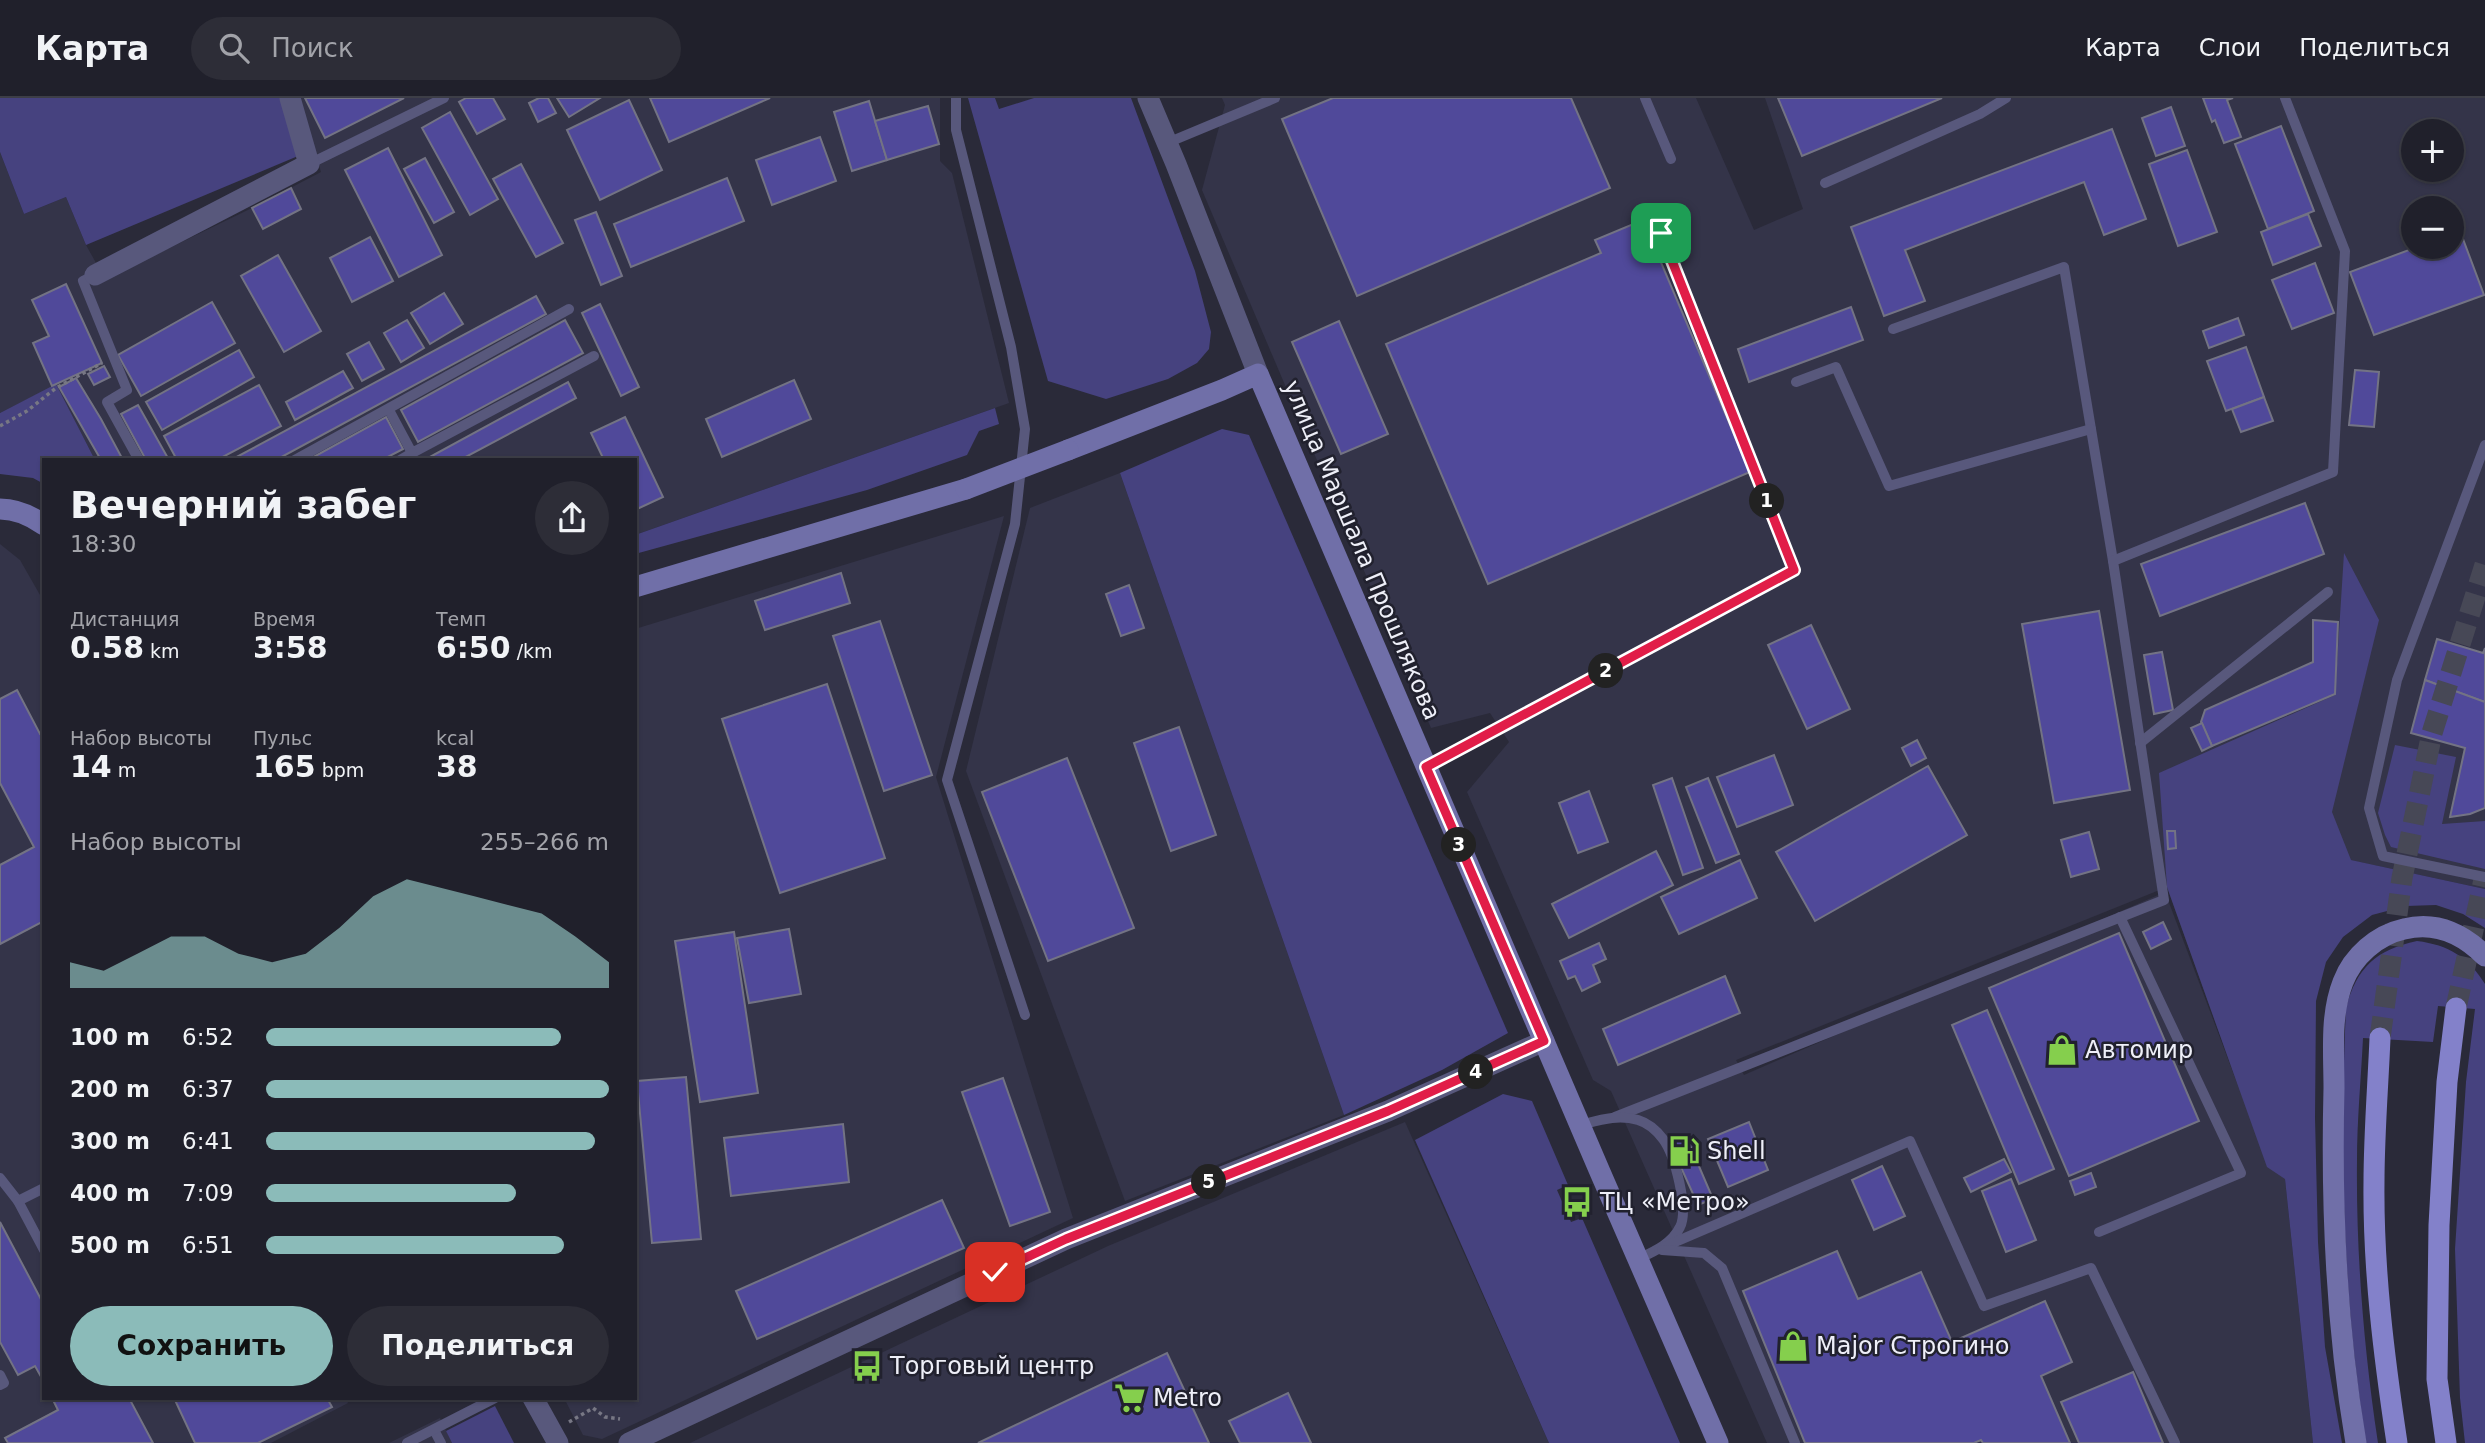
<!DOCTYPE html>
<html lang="ru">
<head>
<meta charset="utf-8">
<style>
	body { margin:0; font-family:"DejaVu Sans",sans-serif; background:#2d2d37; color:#f1f3f6; height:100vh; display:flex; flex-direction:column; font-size:26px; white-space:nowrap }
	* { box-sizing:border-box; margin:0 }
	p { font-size:23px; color:#a2a3a9 }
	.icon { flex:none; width:38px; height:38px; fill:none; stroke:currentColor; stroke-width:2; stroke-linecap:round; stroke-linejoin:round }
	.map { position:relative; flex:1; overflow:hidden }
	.panel { position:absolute; left:42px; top:360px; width:595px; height:942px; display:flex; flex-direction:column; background:#20202b; border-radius:0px; box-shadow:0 2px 5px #0004,0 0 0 2px #3d3e47 }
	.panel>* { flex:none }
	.controls { position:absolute; left:2401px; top:21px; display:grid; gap:14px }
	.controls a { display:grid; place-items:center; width:63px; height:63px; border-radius:50%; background:#20202b; box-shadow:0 2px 5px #0004,0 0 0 2px #3d3e47; font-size:35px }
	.pin { position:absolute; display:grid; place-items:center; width:60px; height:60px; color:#fff; margin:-30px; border-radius:14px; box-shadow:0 4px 10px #0006 }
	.km { position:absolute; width:35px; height:35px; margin:-18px; border-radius:50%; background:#222; color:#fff; font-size:19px; line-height:35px; text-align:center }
	.round { display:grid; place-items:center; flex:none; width:74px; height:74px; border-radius:37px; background:#2d2d37 }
	.summary { display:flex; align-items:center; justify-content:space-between; height:119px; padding:0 28px }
	h1 { font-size:38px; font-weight:700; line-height:52px }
	.figures { display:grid; grid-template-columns:repeat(3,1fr); gap:10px; height:119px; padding:7px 28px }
	.figures div { display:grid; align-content:center }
	.figures b { font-size:30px; font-weight:700 }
	.figures small { font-size:19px; font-weight:400 }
	.figures p { font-size:19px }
	.chart { height:196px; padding:14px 28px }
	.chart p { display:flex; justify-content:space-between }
	.chart svg { width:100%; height:126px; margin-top:7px; fill:#8bbbb9; opacity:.7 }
	.primary-button { display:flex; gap:14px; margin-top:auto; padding:14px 28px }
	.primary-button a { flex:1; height:80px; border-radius:42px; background:#8bbbb9; color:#111; font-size:28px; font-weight:700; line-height:80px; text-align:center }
	.primary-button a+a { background:#2d2d37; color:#f1f3f6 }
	ul { padding:0 28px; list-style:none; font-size:23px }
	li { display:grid; grid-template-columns:112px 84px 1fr; align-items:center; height:52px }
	li i { height:18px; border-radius:9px; background:#8bbbb9 }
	header { display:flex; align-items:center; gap:42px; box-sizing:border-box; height:98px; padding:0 35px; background:#20202b; border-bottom:2px solid #3d3e47 }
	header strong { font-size:33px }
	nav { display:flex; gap:38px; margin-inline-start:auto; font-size:24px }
	.search { width:490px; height:63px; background:#2d2d37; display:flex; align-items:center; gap:18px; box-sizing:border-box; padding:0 24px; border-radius:38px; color:#a2a3a9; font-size:26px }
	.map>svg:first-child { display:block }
	.built { fill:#343449; fill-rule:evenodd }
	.green { fill:#46427f }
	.building { fill:#50499a; stroke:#737384; stroke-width:2 }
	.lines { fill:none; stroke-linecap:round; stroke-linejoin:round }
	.primary-tunnel { stroke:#474856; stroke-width:21; stroke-dasharray:21 10; stroke-linecap:butt }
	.path { stroke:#777784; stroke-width:3.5; stroke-dasharray:3.5 3.5; stroke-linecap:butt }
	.service { stroke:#58587c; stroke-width:10 }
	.minor { stroke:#58587c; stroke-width:21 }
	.tertiary { stroke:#58587c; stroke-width:21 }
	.secondary { stroke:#706fa8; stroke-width:21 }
	.primary { stroke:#8381ca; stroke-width:21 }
	.secondary-bridge { stroke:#706fa8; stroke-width:21 }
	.route-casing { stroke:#fff; stroke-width:14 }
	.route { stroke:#e11d48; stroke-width:9 }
	.labels { text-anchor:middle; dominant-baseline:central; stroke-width:5; stroke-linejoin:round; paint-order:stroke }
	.street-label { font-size:24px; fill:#eeeff8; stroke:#21212e }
	.poi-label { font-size:24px; fill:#eeeff8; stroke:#21212e; text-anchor:start }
</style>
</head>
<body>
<header>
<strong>Карта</strong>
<div class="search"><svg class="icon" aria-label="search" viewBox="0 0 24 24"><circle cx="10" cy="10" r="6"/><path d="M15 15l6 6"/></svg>Поиск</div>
<nav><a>Карта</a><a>Слои</a><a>Поделиться</a></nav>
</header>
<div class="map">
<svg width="2485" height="1345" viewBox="0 0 2485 1345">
	<rect width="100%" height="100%" fill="#2a2a39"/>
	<g class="built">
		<path d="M298 0H940V63L952 75 1009 305 635 437V362H95L56 287 0 315V54L24 116 66 99 86 147 105 181 252 110 321 74Z"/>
		<path d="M1222 0H1696L1754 132 1803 111 1765 0H2485V791L2350 762 2332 716 2285 1081 2313 1345H1767L1611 993 1593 982 1467 694 1509 644 1490 615 1431 630 1202 92 1225 7ZM2413 33H2452V72H2413ZM2413 110H2452V149H2413ZM2167 789 2240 993 2165 794 1744 977 1736 962Z"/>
		<path d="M1120 375 1344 1017 1125 1103 966 673 1030 410Z"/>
		<path d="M1004 418 936 679 1073 1120 602 1341 583 1337 564 1300H635V531Z"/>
		<path d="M0 446 20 462 44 504V1300H346L348 1305 271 1345H0Z"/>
		<path d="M1405 1024 1549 1345H690L1108 1148Z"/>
		<path d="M440 1320 452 1345H389Z"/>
	</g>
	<g class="green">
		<path d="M0 0H280L298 58 86 147 66 99 24 116 0 54Z"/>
		<path d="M968 0H995L999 11 1034 0H1131L1195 173 1211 234 1209 251 1197 265 1168 281 1106 301 1048 283Z"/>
		<path d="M56 286 95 362H44V386L33 380 0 376V315Z"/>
		<path d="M995 310 999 326 979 333 967 357 867 392 635 456V437Z"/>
		<path d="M1222 331 1249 337 1508 935 1442 972 1344 1017 1120 375Z"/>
		<path d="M2344 455 2379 522 2332 714 2351 762 2485 791V830L2463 816 2436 807 2406 808 2372 817 2343 839 2326 864 2316 903 2315 1020 2318 1144 2325 1249 2342 1345H2313L2285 1081 2267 1069 2167 789 2159 675 2335 597Z"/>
		<path d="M2395 647 2456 659 2442 726 2485 723V771L2391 749 2385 737 2378 715Z"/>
		<path d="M2417 843C2449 847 2468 859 2485 886V1345H2465L2460 1300 2455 1151 2466 984 2475 911 2438 908 2433 944 2363 940C2361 981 2357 1022 2357 1063 2356 1157 2364 1252 2378 1345H2366C2343 1201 2339 1056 2346 910 2357 869 2376 852 2417 843Z"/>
		<path d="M1503 996 1532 1003 1568 1087 1557 1092 1571 1124 1582 1120 1680 1345H1549L1415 1042Z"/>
		<path d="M495 1308 514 1345H452L446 1333Z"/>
	</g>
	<g class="building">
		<path d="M305 0H404L325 40Z"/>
		<path d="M466 0H493L505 21 477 36 459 4Z"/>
		<path d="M539 0H548L556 15 538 24 529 5Z"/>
		<path d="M557 0H600L569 19Z"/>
		<path d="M650 0H770L669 44Z"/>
		<path d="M1333 0H1571L1610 90 1357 198 1282 21Z"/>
		<path d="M1778 0H1942L1802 58Z"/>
		<path d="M2203 0H2233L2227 2 2241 39 2224 45 2215 22 2212 24Z"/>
		<path d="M629 2 662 72 600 102 567 32Z"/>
		<path d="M869 3 887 62 852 73 834 14Z"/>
		<path d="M928 8 939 46 887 62 875 23Z"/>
		<path d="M2171 9 2185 48 2156 58 2142 20Z"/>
		<path d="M450 14 498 101 470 117 422 30Z"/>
		<path d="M2281 28 2314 113 2268 131 2235 46Z"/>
		<path d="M2112 31 2146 121 2104 137 2084 84 1905 152 1925 203 1884 218 1851 129Z"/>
		<path d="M820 39 836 83 772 107 756 62Z"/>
		<path d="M388 50 442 157 399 179 345 72Z"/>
		<path d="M2187 52 2217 134 2178 148 2149 66Z"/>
		<path d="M425 60 454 114 434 125 404 71Z"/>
		<path d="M521 66 563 145 536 159 493 81Z"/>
		<path d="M727 80 744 123 631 169 614 126Z"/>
		<path d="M291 90 301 111 263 131 252 110Z"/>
		<path d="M596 114 622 178 601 187 575 122Z"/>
		<path d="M2308 116 2321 148 2273 167 2261 134Z"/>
		<path d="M1643 122 1750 374 1488 486 1386 246 1601 155 1595 142Z"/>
		<path d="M2460 133 2484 197 2374 237 2350 174 2417 149H2452V136Z"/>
		<path d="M370 139 393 183 352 204 330 160Z"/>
		<path d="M278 157 321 233 284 254 241 178Z"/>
		<path d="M2315 165 2334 215 2292 231 2272 182Z"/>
		<path d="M66 186 102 265 52 288 33 245 49 238 32 202Z"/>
		<path d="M444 195 463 226 430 246 411 215Z"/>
		<path d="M536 198 546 216 276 362H231Z"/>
		<path d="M212 204 235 245 141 298 118 257Z"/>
		<path d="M600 206 639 289 621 298 582 215Z"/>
		<path d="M1851 209 1863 242 1749 284 1738 251Z"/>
		<path d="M2238 220 2244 237 2209 250 2203 233Z"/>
		<path d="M407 222 424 250 401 264 384 235Z"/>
		<path d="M565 222 583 255 418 344 401 312Z"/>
		<path d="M1339 223 1388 336 1341 356 1292 244Z"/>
		<path d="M369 244 384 271 362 283 347 256Z"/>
		<path d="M2246 249 2264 299 2226 313 2207 263Z"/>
		<path d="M239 252 254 279 162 332 146 304Z"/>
		<path d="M104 268 110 279 94 287 88 276Z"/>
		<path d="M2355 272 2379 274 2374 329 2349 327Z"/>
		<path d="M343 273 353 290 295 322 286 304Z"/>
		<path d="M76 280 101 321 123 362H101L59 289Z"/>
		<path d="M794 282 811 321 722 359 706 321Z"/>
		<path d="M568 284 576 300 460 362H429L428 360Z"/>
		<path d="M259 287 281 328 217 362H177L164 338Z"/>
		<path d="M2264 299 2273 323 2241 334 2232 311Z"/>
		<path d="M138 307 169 362H146L121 316Z"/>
		<path d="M386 319 403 351 382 362H308Z"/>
		<path d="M625 319 663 399 635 412V362H604L591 335Z"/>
		<path d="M2305 405 2324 456 2160 518 2141 466Z"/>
		<path d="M841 475 850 505 765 532 755 503Z"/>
		<path d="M1129 487 1144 530 1121 538 1106 496Z"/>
		<path d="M2099 513 2130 692 2054 705 2022 526Z"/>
		<path d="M2313 522 2338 524 2335 596 2212 648 2201 624 2205 612 2313 564Z"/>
		<path d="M880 523 932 677 884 693 833 538Z"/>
		<path d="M1811 527 1850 611 1807 631 1768 547Z"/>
		<path d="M2437 541 2483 555 2485 550V604L2425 582Z"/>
		<path d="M2162 554 2173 612 2154 616 2144 557Z"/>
		<path d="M2425 582 2485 604V710L2470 716 2450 719 2465 650 2411 635Z"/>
		<path d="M827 586 885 760 780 795 722 621Z"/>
		<path d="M17 592 40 636 44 634V823L0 846V767L34 749 0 685V601Z"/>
		<path d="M2202 625 2212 648 2202 653 2191 630Z"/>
		<path d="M1179 629 1216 737 1171 753 1134 645Z"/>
		<path d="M1917 642 1926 660 1911 668 1902 650Z"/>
		<path d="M1774 657 1793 707 1737 729 1717 679Z"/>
		<path d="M1067 660 1134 830 1048 863 982 694Z"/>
		<path d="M1928 668 1967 737 1815 823 1776 754Z"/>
		<path d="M1672 680 1703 770 1683 777 1653 687Z"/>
		<path d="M1708 680 1739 756 1716 765 1686 689Z"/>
		<path d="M1589 693 1608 744 1578 755 1559 705Z"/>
		<path d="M2167 733H2175L2176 750 2168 751Z"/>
		<path d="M2089 734 2099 771 2071 779 2061 742Z"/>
		<path d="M1656 753 1673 787 1569 840 1552 806Z"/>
		<path d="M1740 762 1757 800 1679 836 1661 799Z"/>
		<path d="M2163 824 2171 841 2151 851 2143 834Z"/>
		<path d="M789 831 801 896 749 905 737 840Z"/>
		<path d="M734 834 758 995 700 1004 675 843Z"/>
		<path d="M2119 835 2199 1023 2069 1078 1989 890Z"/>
		<path d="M1599 845 1606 861 1593 867 1600 884 1582 893 1575 878 1568 881 1560 863Z"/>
		<path d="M1725 878 1740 915 1618 967 1603 931Z"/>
		<path d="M1987 912 2054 1071 2019 1086 1952 927Z"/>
		<path d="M686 979 701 1141 652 1145 637 983Z"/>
		<path d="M1003 980 1050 1114 1010 1128 962 994Z"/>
		<path d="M1749 1024 1768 1072 1728 1089 1708 1041Z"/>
		<path d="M843 1026 849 1084 731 1098 724 1040Z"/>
		<path d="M1686 1038 1713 1101 1698 1107 1670 1045Z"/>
		<path d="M2004 1061 2011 1074 1971 1094 1964 1080Z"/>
		<path d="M1882 1068 1905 1118 1874 1132 1852 1082Z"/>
		<path d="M2091 1075 2096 1089 2075 1097 2070 1083Z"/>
		<path d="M2011 1081 2036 1142 2006 1154 1982 1093Z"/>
		<path d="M942 1102 964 1150 757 1241 736 1193Z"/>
		<path d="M0 1124 44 1207V1284L35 1268 18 1277 0 1244Z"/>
		<path d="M1837 1153 1858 1201 1921 1174 1952 1244 2045 1203 2072 1264 2041 1278 2070 1345H1983L1981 1342 1974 1345H1805L1743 1193Z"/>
		<path d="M1167 1255 1209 1345H978Z"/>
		<path d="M2133 1274 2163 1345H2079L2061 1304Z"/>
		<path d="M1288 1295 1311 1345H1240L1229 1323Z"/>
		<path d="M52 1300H129L153 1345H8L5 1340 58 1312Z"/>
		<path d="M174 1300H327L332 1309 258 1345H195Z"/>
	</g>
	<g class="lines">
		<g class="primary-tunnel">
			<path d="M2456 910 2485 777"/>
			<path d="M2380 940 2402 780 2432 635 2485 467"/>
		</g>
		<g class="path">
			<path d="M0 328 27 313 56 290 102 265"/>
			<path d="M569 1324 593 1310 605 1319 620 1321"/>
		</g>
		<g class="service">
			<path d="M956 0V32L1011 249 1025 331 1015 426 947 682 1025 917"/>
			<path d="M1645 0 1671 61"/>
			<path d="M1167 45 1275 0"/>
			<path d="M309 66 444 0"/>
			<path d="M1825 85 1980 16 2006 0"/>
			<path d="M95 177 83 183 127 292 107 304 139 362"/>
			<path d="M1893 231 2064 169 2113 463"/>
			<path d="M1796 284 1836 269 1889 388 2091 331"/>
			<path d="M389 312 412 355 594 258"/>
			<path d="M2485 347 2397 582 2369 710 2383 758 2485 779"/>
			<path d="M295 362 569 211"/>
			<path d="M400 362 412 355"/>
			<path d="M2140 645 2328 494"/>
			<path d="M1426 669 1794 472 1661 135"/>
			<path d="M1615 1019 2164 802 2113 463 2333 374 2345 153 2285 0"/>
			<path d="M1580 1027C1600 1022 1618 1016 1638 1022 1648 1025 1657 1033 1663 1041 1675 1057 1689 1112 1680 1129 1672 1146 1653 1154 1638 1161"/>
			<path d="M0 1080 18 1103 44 1090"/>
			<path d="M18 1103 44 1152"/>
			<path d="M2099 1134 2241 1075 2120 819"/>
			<path d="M1659 1151 1910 1043 1984 1208 2091 1170 2175 1345"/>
			<path d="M1662 1152 1704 1155 1722 1170 1795 1345"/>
			<path d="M0 1277 4 1285 0 1287"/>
			<path d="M434 1332 441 1345"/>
			<path d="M407 1345 495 1300"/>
		</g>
		<g class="minor">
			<path d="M95 177 309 66 290 0"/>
			<path d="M629 1345 1066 1141 1388 1013 1544 943"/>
		</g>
		<g class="tertiary">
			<path d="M1148 0 1176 66 1258 276"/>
			<path d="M533 1300 558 1345"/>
		</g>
		<g class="secondary">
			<path d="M1068 352 1222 292 1258 276 1600 1074 1718 1345"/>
			<path d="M0 411C17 411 30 417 44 427"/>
			<path d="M635 489 966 391"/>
			<path d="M2356 1345C2336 1227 2331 1109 2334 990 2334 955 2330 917 2343 884 2353 858 2377 837 2404 831 2436 823 2463 836 2485 858"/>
		</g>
		<g class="primary">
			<path d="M2380 940C2378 988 2374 1037 2374 1084 2373 1171 2384 1259 2397 1345"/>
			<path d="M2446 1345 2437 1281 2439 1127 2447 984 2456 910"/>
		</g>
		<path class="secondary-bridge" d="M966 391 1068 352"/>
	</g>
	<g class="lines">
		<defs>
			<path id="route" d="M995 1174 1066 1141 1388 1013 1544 943 1426 669 1794 472 1661 135"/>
		</defs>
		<use href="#route" class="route-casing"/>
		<use href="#route" class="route"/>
	</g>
	<defs>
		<symbol id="shop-bare" viewBox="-9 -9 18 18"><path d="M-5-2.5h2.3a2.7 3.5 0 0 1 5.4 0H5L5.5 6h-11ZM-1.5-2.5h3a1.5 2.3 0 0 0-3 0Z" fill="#85cf4d" stroke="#21212e" stroke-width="2.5" paint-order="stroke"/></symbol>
		<symbol id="fuel-bare" viewBox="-9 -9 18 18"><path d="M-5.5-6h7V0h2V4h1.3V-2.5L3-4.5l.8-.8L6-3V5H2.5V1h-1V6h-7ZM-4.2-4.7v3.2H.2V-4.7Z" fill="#85cf4d" stroke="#21212e" stroke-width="2.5" paint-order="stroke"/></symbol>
		<symbol id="bus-bare" viewBox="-9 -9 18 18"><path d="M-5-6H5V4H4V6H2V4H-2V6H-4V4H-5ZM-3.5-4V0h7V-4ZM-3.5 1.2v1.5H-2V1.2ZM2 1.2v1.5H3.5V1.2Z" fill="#85cf4d" stroke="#21212e" stroke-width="2.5" paint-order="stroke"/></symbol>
		<symbol id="supermarket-bare" viewBox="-9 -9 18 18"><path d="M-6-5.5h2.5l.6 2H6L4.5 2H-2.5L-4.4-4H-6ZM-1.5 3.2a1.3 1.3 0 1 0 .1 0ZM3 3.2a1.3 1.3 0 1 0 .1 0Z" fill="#85cf4d" stroke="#21212e" stroke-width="2.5" paint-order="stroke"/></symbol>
	</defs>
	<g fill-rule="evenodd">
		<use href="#shop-bare" x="2040" y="930" width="44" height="44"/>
		<use href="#fuel-bare" x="1662" y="1031" width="44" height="44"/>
		<use href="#bus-bare" x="1555" y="1082" width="44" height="44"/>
		<use href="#shop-bare" x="1771" y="1226" width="44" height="44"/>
		<use href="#bus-bare" x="845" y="1246" width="44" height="44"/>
		<use href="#supermarket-bare" x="1108" y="1278" width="44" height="44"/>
	</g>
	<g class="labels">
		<g class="street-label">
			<text transform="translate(1362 452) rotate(67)">улица Маршала Прошлякова</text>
		</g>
		<g class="poi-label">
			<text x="2085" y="952">Автомир</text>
			<text x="1707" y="1053">Shell</text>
			<text x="1600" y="1104">ТЦ «Метро»</text>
			<text x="1816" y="1248">Major Строгино</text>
			<text x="890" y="1268">Торговый центр</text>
			<text x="1153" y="1300">Metro</text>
		</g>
	</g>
</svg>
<div class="controls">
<a>+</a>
<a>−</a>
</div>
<div class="pin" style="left:1661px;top:135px;background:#1e9e55"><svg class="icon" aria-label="arrive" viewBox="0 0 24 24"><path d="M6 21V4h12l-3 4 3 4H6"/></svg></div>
<div class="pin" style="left:995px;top:1174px;background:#d93025"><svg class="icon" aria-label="check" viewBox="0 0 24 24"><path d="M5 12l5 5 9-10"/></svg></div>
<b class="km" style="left:1767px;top:403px">1</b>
<b class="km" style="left:1606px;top:573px">2</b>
<b class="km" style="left:1459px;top:747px">3</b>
<b class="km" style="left:1476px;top:974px">4</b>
<b class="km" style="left:1209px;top:1084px">5</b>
<section class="panel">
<div class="summary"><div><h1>Вечерний забег</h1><p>18:30</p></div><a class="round"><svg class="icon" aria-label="share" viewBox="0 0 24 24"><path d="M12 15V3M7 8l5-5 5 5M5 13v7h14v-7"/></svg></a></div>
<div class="figures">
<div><p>Дистанция</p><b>0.58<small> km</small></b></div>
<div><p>Время</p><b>3:58</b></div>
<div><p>Темп</p><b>6:50<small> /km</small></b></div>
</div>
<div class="figures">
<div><p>Набор высоты</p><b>14<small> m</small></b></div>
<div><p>Пульс</p><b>165<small> bpm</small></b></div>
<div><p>kcal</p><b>38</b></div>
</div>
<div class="chart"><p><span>Набор высоты</span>255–266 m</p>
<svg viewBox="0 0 160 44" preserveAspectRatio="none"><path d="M0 44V35L10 38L20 32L30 26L40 26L50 32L60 35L70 32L80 23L90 12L100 6L110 9L120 12L130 15L140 18L150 26L160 35V44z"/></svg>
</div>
<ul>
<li><b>100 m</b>6:52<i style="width:86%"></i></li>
<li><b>200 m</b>6:37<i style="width:100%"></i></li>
<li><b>300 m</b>6:41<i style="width:96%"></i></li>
<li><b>400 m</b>7:09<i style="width:73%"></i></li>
<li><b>500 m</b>6:51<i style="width:87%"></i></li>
</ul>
<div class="primary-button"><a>Сохранить</a><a>Поделиться</a></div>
</section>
</div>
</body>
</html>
